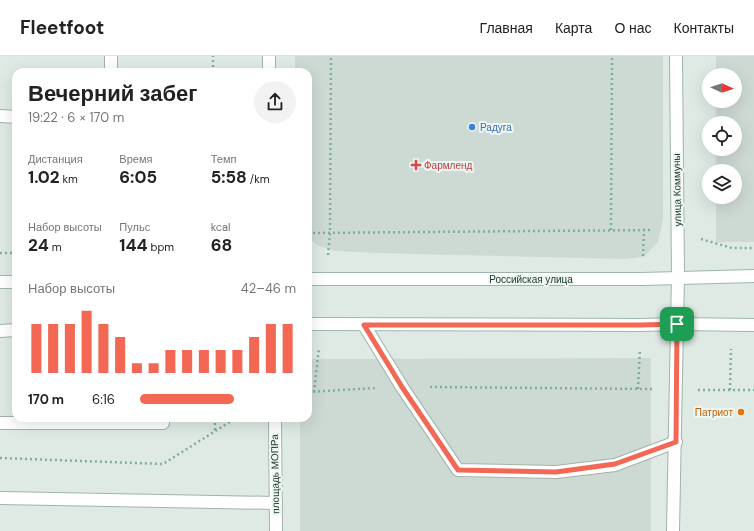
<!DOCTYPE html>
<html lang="ru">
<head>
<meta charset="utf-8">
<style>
	body { margin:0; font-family:"DM Sans",sans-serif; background:#f2f2f2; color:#222; height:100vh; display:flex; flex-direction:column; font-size:15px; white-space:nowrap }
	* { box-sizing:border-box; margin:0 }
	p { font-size:13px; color:#767676 }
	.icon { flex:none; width:22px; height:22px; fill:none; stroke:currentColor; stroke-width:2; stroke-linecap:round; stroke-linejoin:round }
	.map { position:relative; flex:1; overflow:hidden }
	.side { position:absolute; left:12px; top:12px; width:300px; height:354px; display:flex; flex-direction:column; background:#fff; border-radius:12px; box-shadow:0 4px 16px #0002 }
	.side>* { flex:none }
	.needle { width:26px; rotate:93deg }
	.controls { position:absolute; left:702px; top:12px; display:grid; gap:8px }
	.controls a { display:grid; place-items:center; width:40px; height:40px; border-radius:50%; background:#fff; box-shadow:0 4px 16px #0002; font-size:20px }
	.pin { position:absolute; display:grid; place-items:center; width:34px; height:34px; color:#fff; margin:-17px; border-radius:8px; box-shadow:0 2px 6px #0006 }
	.round { display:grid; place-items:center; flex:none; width:42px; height:42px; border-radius:21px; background:#f2f2f2 }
	.headline { display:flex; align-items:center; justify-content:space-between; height:68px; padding:0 16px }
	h1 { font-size:22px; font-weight:700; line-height:30px }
	.figures { display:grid; grid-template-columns:repeat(3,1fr); gap:6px; height:68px; padding:4px 16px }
	.figures div { display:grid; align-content:center }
	.figures b { font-size:17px; font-weight:700 }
	.figures small { font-size:11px; font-weight:400 }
	.figures p { font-size:11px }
	.chart { height:112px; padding:8px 16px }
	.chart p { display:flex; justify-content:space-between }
	.chart svg { width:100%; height:72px; margin-top:4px; stroke:#f36854; stroke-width:6 }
	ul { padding:0 16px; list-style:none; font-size:13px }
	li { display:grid; grid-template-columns:64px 48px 1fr; align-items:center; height:30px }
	li i { height:10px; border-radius:5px; background:#f36854 }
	header { display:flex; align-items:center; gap:24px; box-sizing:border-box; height:56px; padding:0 20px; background:#fff; border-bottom:1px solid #e0e0e0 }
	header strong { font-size:19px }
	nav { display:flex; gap:22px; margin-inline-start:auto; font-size:14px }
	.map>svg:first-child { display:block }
	.built { fill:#cddad3 }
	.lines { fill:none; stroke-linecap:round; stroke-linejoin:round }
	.lane-casing { stroke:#a2b2aa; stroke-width:14 }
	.street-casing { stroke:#a2b2aa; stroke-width:14 }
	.secondary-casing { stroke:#9eb6ab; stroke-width:14 }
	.path { stroke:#7faf9a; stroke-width:2.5; stroke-dasharray:2 3; stroke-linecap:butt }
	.lane { stroke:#fff; stroke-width:12 }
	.street { stroke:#fff; stroke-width:12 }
	.secondary { stroke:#fff; stroke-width:12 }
	.route-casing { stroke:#fff; stroke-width:8 }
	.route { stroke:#f36854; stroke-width:5 }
	.shop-dot { fill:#3f7fe0; stroke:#eff7f2; stroke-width:1.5 }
	.health-dot { fill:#e0444e; stroke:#eff7f2; stroke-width:1.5 }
	.food-dot { fill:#e8710a; stroke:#eff7f2; stroke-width:1.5 }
	.labels { text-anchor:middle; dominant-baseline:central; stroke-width:4; stroke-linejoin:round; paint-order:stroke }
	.shop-label { font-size:10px; fill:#366cbe; stroke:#eff7f2; text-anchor:start }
	.health-label { font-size:10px; fill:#be3a42; stroke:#eff7f2; text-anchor:start }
	.street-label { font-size:10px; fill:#203a30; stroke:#eff7f2 }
	.food-label { font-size:10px; fill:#c56008; stroke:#eff7f2; text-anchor:end }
</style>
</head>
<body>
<header>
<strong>Fleetfoot</strong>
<nav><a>Главная</a><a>Карта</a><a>О нас</a><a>Контакты</a></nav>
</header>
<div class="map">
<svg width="754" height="475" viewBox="0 0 754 475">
	<rect width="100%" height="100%" fill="#dfeae4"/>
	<g class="built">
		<path d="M295 0H663V164L658 186 644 201 624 203 375 197 335 195 317 189 308 181V16H295Z"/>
		<path d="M716 0H754V186H716V141H735V115H716V93H735V67H716V45H735V19H716Z"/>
		<path d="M651 302V475H300V362H308V303Z"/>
	</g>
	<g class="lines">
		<defs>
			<g id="lane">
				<path d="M111 0V16"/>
				<path d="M0 60 16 61"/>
				<path d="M364 269 402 331 458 414 556 416 615 409 676 386"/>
				<path d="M0 367H163"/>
				<path d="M0 442 276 447"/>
			</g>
			<g id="street">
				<path d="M269 0V16"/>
				<path d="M676 0 678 222"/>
				<path d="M275 362 276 475"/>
				<path d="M673 475 677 268"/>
			</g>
			<g id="secondary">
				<path d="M308 223H642L754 220"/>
				<path d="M0 226H16"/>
				<path d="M308 268 641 269 677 268 754 269"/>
				<path d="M677 268 678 222"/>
				<path d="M0 275 16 274"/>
			</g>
		</defs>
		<use href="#lane" class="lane-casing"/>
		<use href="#street" class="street-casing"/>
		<use href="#secondary" class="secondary-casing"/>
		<g class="path">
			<path d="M213 16V0"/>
			<path d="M611 174 612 0"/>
			<path d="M308 177 653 174"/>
			<path d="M701 183 732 192H754"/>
			<path d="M0 197H16"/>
			<path d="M328 199 330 177 331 0"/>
			<path d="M643 200 644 174"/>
			<path d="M430 331 653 333"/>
			<path d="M638 333 640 293"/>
			<path d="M698 334H754"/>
			<path d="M730 334 731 293"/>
			<path d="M308 336 375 332"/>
			<path d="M314 336 319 292"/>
			<path d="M215 362V375"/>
			<path d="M0 402 163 408 236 362"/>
		</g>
		<use href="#lane" class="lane"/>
		<use href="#street" class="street"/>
		<use href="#secondary" class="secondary"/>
	</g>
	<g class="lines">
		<defs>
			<path id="route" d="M677 268 676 386 615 408 556 416 458 414 402 331 364 269H641Z"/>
		</defs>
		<use href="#route" class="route-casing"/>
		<use href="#route" class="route"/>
	</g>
	<circle class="shop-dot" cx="472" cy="71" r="4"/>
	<path class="health-dot" d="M414 103h4v4h4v4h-4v4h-4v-4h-4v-4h4z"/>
	<circle class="food-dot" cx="741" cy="356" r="4"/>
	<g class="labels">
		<g class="shop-label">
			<text x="480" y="71">Радуга</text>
		</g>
		<g class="health-label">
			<text x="424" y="109">Фармленд</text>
		</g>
		<g class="street-label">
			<text transform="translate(677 134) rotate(-91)">улица Коммуны</text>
			<text x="531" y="223">Российская улица</text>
			<text transform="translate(275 418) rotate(-91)">площадь МОПРа</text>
		</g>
		<g class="food-label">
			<text x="733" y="356">Патриот</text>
		</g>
	</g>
</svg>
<div class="controls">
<a><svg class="needle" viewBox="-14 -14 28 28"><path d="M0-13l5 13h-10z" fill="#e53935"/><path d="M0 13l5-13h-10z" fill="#767676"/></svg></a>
<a><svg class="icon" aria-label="locate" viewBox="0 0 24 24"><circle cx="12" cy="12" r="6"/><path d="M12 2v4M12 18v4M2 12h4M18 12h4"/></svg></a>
<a><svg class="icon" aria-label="layers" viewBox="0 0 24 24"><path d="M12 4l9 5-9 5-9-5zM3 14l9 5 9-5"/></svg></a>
</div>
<div class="pin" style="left:677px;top:268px;background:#1e9e55"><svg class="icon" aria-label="arrive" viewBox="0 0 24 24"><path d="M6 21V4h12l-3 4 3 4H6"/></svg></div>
<section class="side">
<div class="headline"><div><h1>Вечерний забег</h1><p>19:22 · 6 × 170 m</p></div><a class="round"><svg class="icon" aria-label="share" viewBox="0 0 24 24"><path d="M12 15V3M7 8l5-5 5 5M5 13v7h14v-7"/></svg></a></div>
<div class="figures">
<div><p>Дистанция</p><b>1.02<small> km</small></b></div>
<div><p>Время</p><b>6:05</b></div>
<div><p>Темп</p><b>5:58<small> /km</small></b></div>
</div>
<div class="figures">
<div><p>Набор высоты</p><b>24<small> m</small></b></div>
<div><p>Пульс</p><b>144<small> bpm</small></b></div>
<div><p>kcal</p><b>68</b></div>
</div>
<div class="chart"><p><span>Набор высоты</span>42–46 m</p>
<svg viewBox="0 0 160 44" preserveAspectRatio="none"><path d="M5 44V14M15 44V14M25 44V14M35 44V6M45 44V14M55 44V22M65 44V38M75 44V38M85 44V30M95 44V30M105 44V30M115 44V30M125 44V30M135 44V22M145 44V14M155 44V14"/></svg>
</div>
<ul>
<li><b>170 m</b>6:16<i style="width:60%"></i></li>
</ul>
</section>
</div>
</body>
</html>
